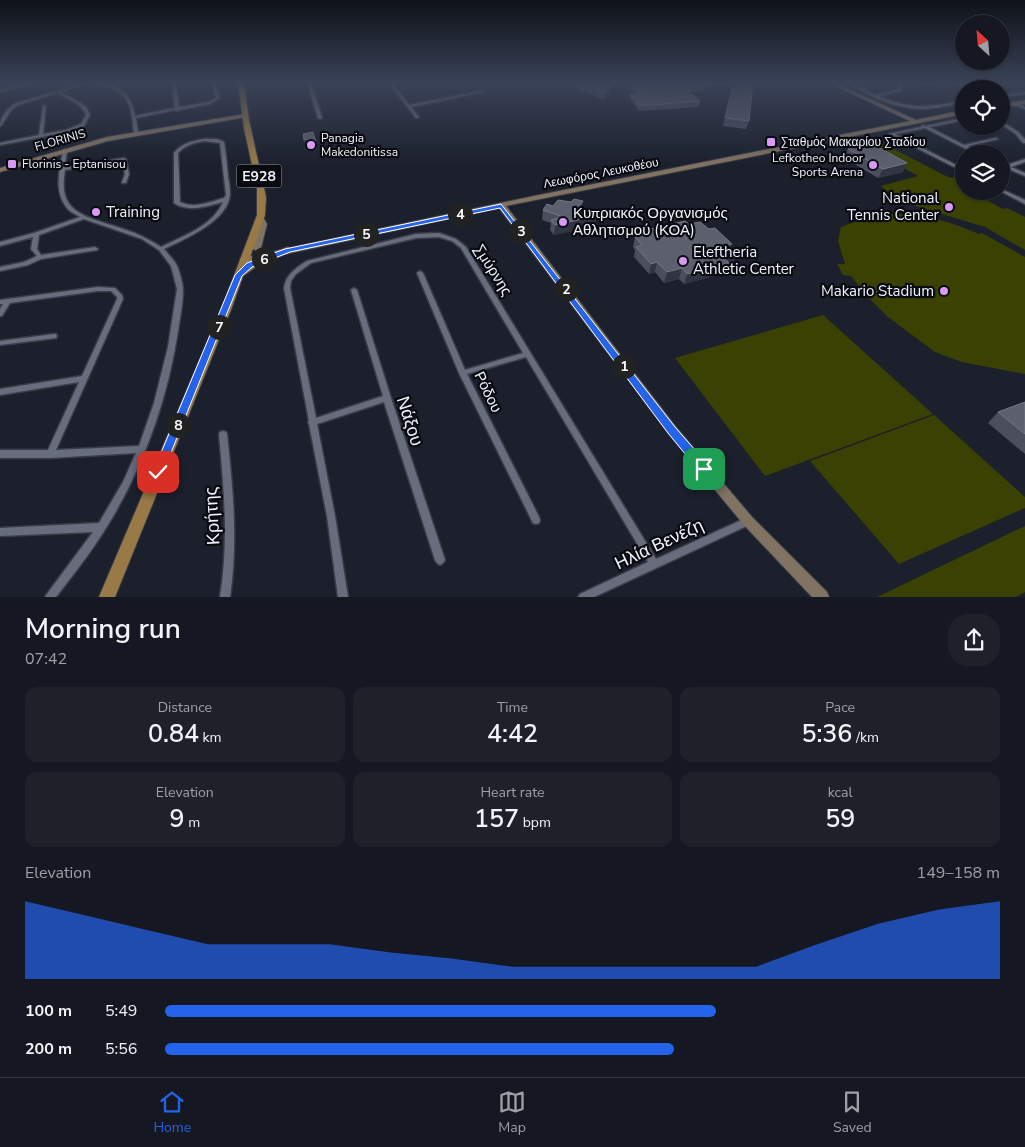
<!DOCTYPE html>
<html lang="en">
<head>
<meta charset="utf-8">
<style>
	body { margin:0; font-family:"Nunito Sans",sans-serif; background:#1e212a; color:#f1f3f6; height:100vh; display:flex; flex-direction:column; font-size:19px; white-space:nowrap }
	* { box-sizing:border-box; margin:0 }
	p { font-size:16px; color:#9da0a5 }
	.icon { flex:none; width:28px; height:28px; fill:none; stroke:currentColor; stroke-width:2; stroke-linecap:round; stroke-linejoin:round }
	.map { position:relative; height:597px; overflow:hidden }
	.details { display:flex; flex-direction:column; background:#151822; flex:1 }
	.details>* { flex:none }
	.needle { width:32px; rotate:334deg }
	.fabs { position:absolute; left:955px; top:15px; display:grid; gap:10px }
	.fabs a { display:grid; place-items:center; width:55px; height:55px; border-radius:50%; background:#151822; box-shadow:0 1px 4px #0004,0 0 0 1px #343740; font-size:25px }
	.pin { position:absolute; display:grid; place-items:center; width:42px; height:42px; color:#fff; margin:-21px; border-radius:10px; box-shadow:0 2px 8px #0006 }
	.km { position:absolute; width:25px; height:25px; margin:-12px; border-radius:50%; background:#222; color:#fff; font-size:14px; line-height:25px; text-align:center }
	.round { display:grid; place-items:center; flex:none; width:52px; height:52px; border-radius:20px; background:#1e212a }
	.head { display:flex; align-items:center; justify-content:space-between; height:85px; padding:0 25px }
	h1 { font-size:28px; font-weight:600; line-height:38px }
	.figures { display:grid; grid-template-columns:repeat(3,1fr); gap:8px; height:85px; padding:5px 25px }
	.figures div { display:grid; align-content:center; border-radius:12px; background:#1e212a; text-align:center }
	.figures b { font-size:25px; font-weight:600 }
	.figures small { font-size:14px; font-weight:400 }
	.figures p { font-size:14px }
	.chart { height:140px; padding:10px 25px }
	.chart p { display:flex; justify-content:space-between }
	.chart svg { width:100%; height:90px; margin-top:5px; fill:#2563eb; opacity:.7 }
	ul { padding:0 25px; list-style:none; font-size:16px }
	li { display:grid; grid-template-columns:80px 60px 1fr; align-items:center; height:38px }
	li i { height:12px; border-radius:6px; background:#2563eb }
	.tabs { display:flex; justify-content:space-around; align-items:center; height:70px; border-top:1px solid #343740; background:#151822; font-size:14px; color:#9da0a5 }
	.tabs a { display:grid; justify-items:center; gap:2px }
	.tabs .on { color:#2563eb }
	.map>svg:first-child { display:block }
	.green { fill:#3a4102 }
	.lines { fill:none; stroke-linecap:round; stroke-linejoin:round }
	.street-casing { stroke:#3a3c48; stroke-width:3 }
	.secondary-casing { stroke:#3a3c48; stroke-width:2 }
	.primary-casing { stroke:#3a3c48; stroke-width:2 }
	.street { fill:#686d7d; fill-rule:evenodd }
	.secondary { fill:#817362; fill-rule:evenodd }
	.primary { fill:#997a47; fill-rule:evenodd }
	.wall { fill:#4a4e5d }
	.shaded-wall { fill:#303443 }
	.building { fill:#5c606e; stroke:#737784 }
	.route { fill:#2563eb; stroke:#fff }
	.poi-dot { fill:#db99f6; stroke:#080a10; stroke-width:2 }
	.labels { text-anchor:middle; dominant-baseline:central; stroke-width:4.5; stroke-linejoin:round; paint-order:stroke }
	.far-poi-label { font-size:12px; fill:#eff2fb; stroke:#080a10; text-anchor:start }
	.far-street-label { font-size:12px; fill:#eff2fb; stroke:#080a10 }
	.shield { fill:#080a10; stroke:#aaacb4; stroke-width:1 }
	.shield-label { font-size:14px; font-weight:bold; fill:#eff2fb }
	.poi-label { font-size:15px; fill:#eff2fb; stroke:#080a10; text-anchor:start }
	.street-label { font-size:15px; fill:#eff2fb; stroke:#080a10 }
	.near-street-label { font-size:18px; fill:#eff2fb; stroke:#080a10 }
</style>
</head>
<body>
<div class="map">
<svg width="1025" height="597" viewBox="0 0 1025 597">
	<rect width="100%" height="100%" fill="#1c202d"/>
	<g class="green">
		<path d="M870 137 950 178 960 175 964 177V191H970L1003 209 1007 208 1025 217V250L985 227 899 201 881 186 918 176 853 140Z"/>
		<path d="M892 214C924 214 950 221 979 234L982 233 1025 257V374L962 362 935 352 888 317 865 294 851 276 843 275 837 264H845L838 241 841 227 872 216Z"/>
		<path d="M823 315 933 414 765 476 675 358Z"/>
		<path d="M934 415 1025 497V508L899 564 810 461Z"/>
		<path d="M1025 526V592L1016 597H877Z"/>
	</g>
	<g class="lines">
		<defs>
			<g id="street">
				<path d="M34 82H40L0 92V90Z"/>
				<path d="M88 82C113 82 131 89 135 116L175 108 172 85 174 84 176 85 179 107 208 102 216 98 211 82H215L220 98 210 104 179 110 177 111 175 110 136 118 138 133 136 134 134 133C131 110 132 94 106 86 102 85 95 83 91 83 81 84 71 89 61 92L81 103 86 107 90 115 84 126 67 132 0 145V143L39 135 43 105 46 106 43 134 66 130 81 124 86 115C81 103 68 99 57 93L18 105 12 109 1 126H0C0 117 8 108 16 103Z"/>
				<path d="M307 82H311L322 118 321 119 318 118Z"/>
				<path d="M388 82H392L409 105 481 91 483 92 411 107 419 117 417 118H416Z"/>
				<path d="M845 82H849L876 95 898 89V86L890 82H895L901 84V91L879 96C913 111 929 106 964 101V103C950 105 936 109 921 109 897 109 866 95 845 82Z"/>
				<path d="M914 82 927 83 941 82 927 85Z"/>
				<path d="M953 82H958L973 89H967Z"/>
				<path d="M1025 92V94L1001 97V95Z"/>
				<path d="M1014 103H1016L1025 107V109L1014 105Z"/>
				<path d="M964 118V120L929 127 964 145 996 138 998 139 968 146 982 154H976L925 128 895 134 964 169V172L889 134 921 127 922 125 926 126Z"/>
				<path d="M1001 121 1018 132 1025 139V143H1023L1016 134 1001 124Z"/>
				<path d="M204 139H217L224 142C226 154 227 166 228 177 229 182 230 188 230 193 230 220 185 239 164 249 168 254 173 259 176 264 179 269 183 284 183 290 183 303 180 318 178 331 168 395 147 457 115 513 98 543 77 570 56 597H45L47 594 93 532 0 536V528L99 523 123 482 136 453 50 458H0V450H48L79 382 0 395V389L82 376 117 299V297L111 291H98L10 303 2 316H0V309L3 304H0V300L98 287 115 288 122 295 123 299 56 450 139 446 154 403 168 347 177 289 171 266 159 250 142 239 84 219 39 235 37 249 41 255 95 247 98 249 97 250 41 259 28 265 0 271V267L24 262 37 256 31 249 33 237 0 246V242L34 233 80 217C76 214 70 212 67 208 53 190 60 170 63 150L65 149 67 150 65 167 124 158 126 159 129 174 126 183H122V182L125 174 122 161 65 170C63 183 62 197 72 207 83 219 111 224 126 230 139 234 150 240 161 247 183 236 213 226 223 202 207 206 189 213 174 203V153C182 143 192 141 204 139ZM204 141 220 143 226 195 224 198C210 202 194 209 180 202L178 153C185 145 194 143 204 141Z"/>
				<path d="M1025 159V162L1011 167 1025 173V176L1001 166V163L1007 165Z"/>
				<path d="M1001 189 1025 200V204L1000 191H1001Z"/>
				<path d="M439 233 456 239 466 247 656 559 748 517 751 518 752 521 751 524 594 597H578L580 594 648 562 526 357 467 374 539 517 540 520 539 523 536 524 533 523 459 373 417 273 418 272 420 271 423 273 465 370 523 353 461 248 452 241 439 237 416 238 311 263 296 274 291 281 290 288 316 418 383 396 351 290 354 288 357 290 391 398 445 560 443 563 440 565 437 563 435 560 384 402 317 424 335 516 348 597H338L327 516 309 424 308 422 309 421 284 288C286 274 296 268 307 261L416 234Z"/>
				<path d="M54 334H56L57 336 56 338 0 345V341Z"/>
				<path d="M223 431 226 432 227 434C233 489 238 542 230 597H220C229 542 224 489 219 434L220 432Z"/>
			</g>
			<g id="secondary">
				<path d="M827 82H833L916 120 964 110V114L506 206 676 427 752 517 827 592 829 597H812L744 525 668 433 499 208 244 263 240 260 241 258 262 254 253 249 259 224 256 219 260 217H263L267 224 261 248 271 252 534 196 910 121Z"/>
				<path d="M1025 100V104L1001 108V104Z"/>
				<path d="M245 114 247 115V117L108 141 0 172V168L107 137Z"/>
			</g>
			<path id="primary" d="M238 82H244L249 120 266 197 265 215 248 263 285 248 288 247 293 250 291 252 260 264 243 276 231 310 115 597H99L221 310 257 215V188L244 128Z"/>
		</defs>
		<use href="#street" class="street-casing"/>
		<use href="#secondary" class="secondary-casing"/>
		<use href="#primary" class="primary-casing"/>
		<use href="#street" class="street"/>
		<use href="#secondary" class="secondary"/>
		<use href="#primary" class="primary"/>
	</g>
	<g class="wall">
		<path d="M572 82H603L610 91 604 100 572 86Z"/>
		<path d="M626 82H728L727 85 706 86 705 91 689 92 700 101 698 107 639 111 630 99V94H636Z"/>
		<path d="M738 82H753L749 121 746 129 723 126 732 88 736 89Z"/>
		<path d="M848 149 903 172 878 178 844 158Z"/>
		<path d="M543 210 582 211 580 213 596 216 595 226 554 235 550 230 551 223 542 220Z"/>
		<path d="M689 224 730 250 736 255 732 265 727 266 725 273 684 284 679 279 664 283 655 272 649 274 634 257 635 250 633 247 635 237 645 234 646 230Z"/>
		<path d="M1025 402V454L988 423 998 412Z"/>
	</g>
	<g class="shaded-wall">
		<path d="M611 85 610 91 604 100 605 93Z"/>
		<path d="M313 132 317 150 311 151 309 146H306L304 140Z"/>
		<path d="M907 163 903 172 878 178 883 169Z"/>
		<path d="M583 201 582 211 576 220 596 216 595 226 554 235 555 225 574 214Z"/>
		<path d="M732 244 729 254 726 245Z"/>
		<path d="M736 255 732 265 727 266 725 273 684 284 687 274 724 258Z"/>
		<path d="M657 262 655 272 649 274 651 264Z"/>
		<path d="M682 268 679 279 664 283 667 272Z"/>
	</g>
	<g class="building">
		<path d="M578 82H603L611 85 605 93Z"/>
		<path d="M631 82H708L707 86 684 87 700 101 640 106 630 94H641Z"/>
		<path d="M738 82H753L749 121 725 118 732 88 737 89Z"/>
		<path d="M313 132 316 143 309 144 308 139 304 140 303 134Z"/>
		<path d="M871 143 907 163 883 169 848 149Z"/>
		<path d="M574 199 583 201 574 214 591 211 596 216 555 225 551 220 564 217 543 210 547 204 553 206 558 200 571 202Z"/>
		<path d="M685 221 689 224 700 222 709 229 715 228 732 244 726 245 736 255 724 258 729 263 687 274 682 268 667 272 657 262 651 264 636 247 642 245 635 237 649 233 646 230Z"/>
		<path d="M1025 402V434L998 412Z"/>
	</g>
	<linearGradient id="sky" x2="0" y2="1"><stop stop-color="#0f1219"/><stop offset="0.5" stop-color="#3a4257"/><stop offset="1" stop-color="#3a4257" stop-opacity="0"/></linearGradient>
	<rect width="1025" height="165" fill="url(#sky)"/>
	<path class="route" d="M501 204 675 427 708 465 710 469 708 472H700L668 433 500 208 290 252 252 267 242 276 162 475H155L153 472 235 275 247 263 285 249Z"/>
	<g class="poi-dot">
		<rect x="766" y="137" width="10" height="10" rx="2.5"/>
		<circle cx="311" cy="145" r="5"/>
		<rect x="7" y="159" width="10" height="10" rx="2.5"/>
		<circle cx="873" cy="165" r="5"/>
		<circle cx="949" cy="207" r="5"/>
		<circle cx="96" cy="212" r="5"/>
		<circle cx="563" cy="222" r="5"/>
		<circle cx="683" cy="261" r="5"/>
		<circle cx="944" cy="291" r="5"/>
	</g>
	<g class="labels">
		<g class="far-poi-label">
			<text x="321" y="138">Panagia<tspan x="321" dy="14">Makedonitissa</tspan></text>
			<text x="781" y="142">Σταθμός Μακαρίου Σταδίου</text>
			<text x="863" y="158" text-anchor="end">Lefkotheo Indoor<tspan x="863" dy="14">Sports Arena</tspan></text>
			<text x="22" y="164">Florinis - Eptanisou</text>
		</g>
		<g class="far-street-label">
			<text transform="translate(60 140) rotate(-16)">FLORINIS</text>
			<text transform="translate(601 173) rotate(-11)">Λεωφόρος Λευκοθέου</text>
		</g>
		<rect class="shield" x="236.5" y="164.5" width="45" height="23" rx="4"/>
		<g class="shield-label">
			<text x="259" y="176">E928</text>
		</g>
		<g class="poi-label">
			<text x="939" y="198" text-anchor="end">National<tspan x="939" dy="17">Tennis Center</tspan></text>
			<text x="106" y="212">Training</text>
			<text x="573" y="213">Κυπριακός Οργανισμός<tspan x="573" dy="17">Αθλητισμού (ΚΟΑ)</tspan></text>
			<text x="693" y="252">Eleftheria<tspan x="693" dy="17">Athletic Center</tspan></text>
			<text x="934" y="291" text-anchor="end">Makario Stadium</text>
		</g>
		<g class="street-label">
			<text transform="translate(493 270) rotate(58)">Σμύρνης</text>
			<text transform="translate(488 392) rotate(64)">Ρόδου</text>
		</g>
		<g class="near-street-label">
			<text transform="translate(410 421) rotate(72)">Νάξου</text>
			<text transform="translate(212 516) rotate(-93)">Κρήτης</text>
			<text transform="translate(659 544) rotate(-25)">Ηλία Βενέζη</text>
		</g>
	</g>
</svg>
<div class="fabs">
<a><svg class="needle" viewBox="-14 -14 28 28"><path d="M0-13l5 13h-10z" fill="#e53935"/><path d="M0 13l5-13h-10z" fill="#9da0a5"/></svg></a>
<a><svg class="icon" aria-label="locate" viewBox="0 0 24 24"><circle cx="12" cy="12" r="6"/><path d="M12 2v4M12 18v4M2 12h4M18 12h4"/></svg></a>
<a><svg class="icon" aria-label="layers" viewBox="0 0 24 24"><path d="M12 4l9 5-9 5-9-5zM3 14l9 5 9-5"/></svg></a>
</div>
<div class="pin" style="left:704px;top:469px;background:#1e9e55"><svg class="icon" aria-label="arrive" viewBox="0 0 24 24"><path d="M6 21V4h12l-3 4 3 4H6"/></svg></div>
<div class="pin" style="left:158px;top:472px;background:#d93025"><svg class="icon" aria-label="check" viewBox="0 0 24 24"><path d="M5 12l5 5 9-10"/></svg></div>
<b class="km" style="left:624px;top:366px">1</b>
<b class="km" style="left:566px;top:289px">2</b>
<b class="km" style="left:521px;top:231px">3</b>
<b class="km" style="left:460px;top:214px">4</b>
<b class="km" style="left:366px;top:234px">5</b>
<b class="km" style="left:264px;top:259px">6</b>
<b class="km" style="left:219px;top:327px">7</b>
<b class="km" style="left:178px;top:425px">8</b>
</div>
<section class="details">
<div class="head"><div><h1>Morning run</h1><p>07:42</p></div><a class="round"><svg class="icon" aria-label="share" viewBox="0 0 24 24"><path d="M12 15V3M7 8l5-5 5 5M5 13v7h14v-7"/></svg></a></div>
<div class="figures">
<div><p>Distance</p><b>0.84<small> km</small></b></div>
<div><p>Time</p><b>4:42</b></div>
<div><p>Pace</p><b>5:36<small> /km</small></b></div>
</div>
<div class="figures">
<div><p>Elevation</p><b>9<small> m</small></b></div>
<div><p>Heart rate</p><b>157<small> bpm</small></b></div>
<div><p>kcal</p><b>59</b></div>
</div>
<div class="chart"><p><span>Elevation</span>149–158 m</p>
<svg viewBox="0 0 160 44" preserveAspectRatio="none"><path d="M0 44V6L10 13L20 20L30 27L40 27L50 27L60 31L70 34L80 38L90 38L100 38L110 38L120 38L130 27L140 17L150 10L160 6V44z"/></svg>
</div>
<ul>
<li><b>100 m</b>5:49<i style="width:66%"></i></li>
<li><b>200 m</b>5:56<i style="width:61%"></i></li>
</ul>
</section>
<nav class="tabs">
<a class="on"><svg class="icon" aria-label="home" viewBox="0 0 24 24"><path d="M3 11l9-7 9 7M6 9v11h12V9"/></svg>Home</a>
<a><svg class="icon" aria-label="map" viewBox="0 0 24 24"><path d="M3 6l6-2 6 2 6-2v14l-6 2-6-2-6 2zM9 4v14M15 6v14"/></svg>Map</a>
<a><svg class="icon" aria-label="saved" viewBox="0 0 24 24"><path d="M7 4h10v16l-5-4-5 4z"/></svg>Saved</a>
</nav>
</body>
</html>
